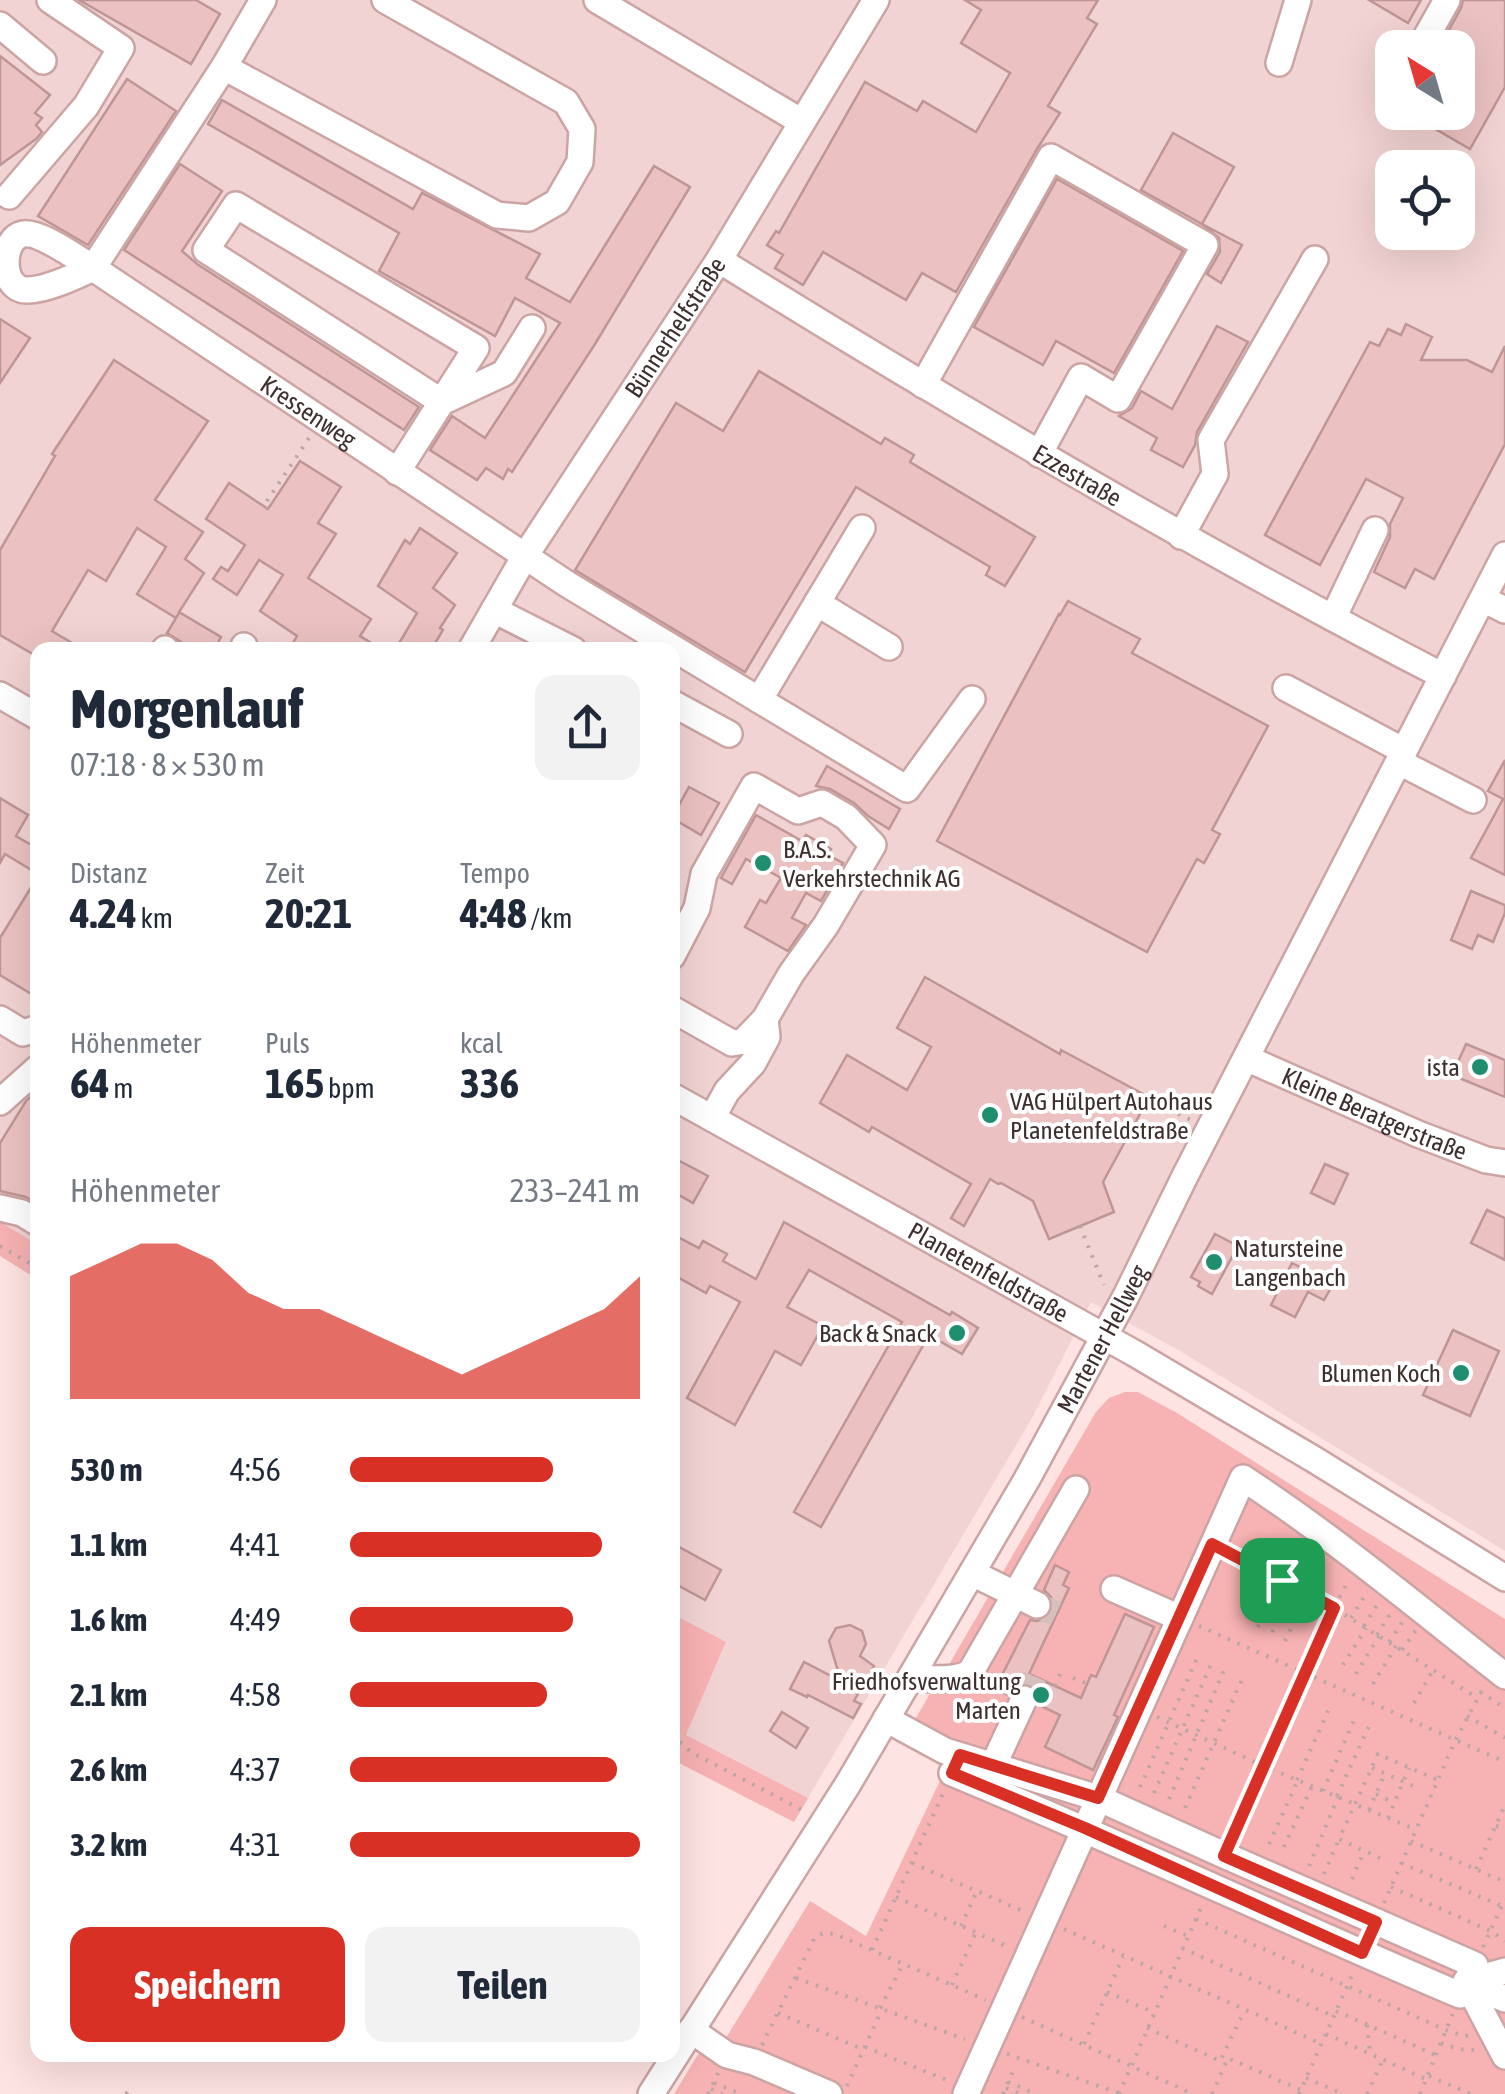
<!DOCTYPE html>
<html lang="de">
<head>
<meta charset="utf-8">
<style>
	body { margin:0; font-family:"Asap Condensed",sans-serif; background:#f2f2f3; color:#1f2937; height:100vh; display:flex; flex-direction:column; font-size:38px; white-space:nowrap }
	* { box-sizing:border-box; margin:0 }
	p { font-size:32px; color:#747a83 }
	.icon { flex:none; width:55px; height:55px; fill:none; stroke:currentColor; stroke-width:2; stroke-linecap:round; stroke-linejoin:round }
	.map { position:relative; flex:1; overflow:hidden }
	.sheet { position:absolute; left:30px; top:642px; width:650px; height:1420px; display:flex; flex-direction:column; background:#fff; border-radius:20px; box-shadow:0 10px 40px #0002 }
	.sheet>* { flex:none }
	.needle { width:65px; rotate:323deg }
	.controls { position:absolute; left:1375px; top:30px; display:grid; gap:20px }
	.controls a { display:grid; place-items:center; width:100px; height:100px; border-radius:20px; background:#fff; box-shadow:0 10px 40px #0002; font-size:50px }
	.pin { position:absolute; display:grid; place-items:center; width:85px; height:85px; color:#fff; margin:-42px; border-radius:20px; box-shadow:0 5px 15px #0006 }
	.round { display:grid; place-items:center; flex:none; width:105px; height:105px; border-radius:20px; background:#f2f2f3 }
	.headline { display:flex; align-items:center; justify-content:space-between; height:170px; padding:0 40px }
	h1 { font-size:55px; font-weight:700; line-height:75px }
	.metrics { display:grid; grid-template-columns:repeat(3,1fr); gap:15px; height:170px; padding:10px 40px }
	.metrics div { display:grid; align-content:center }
	.metrics b { font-size:42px; font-weight:700 }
	.metrics small { font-size:28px; font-weight:400 }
	.metrics p { font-size:28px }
	.chart { height:280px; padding:20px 40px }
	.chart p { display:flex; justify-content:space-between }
	.chart svg { width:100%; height:180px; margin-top:10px; fill:#d93025; opacity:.7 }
	.cta { display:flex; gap:20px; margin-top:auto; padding:20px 40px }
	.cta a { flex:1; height:115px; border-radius:20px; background:#d93025; color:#fff; font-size:40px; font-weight:700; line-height:115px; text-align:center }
	.cta a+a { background:#f2f2f3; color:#1f2937 }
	ul { padding:0 40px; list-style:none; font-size:32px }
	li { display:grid; grid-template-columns:160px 120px 1fr; align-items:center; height:75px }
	li i { height:25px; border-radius:12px; background:#d93025 }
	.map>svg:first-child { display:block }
	.built { fill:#f2d3d3; fill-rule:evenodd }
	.green { fill:#f7b2b3 }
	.building { fill:#ebc2c1; stroke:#be9696; stroke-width:2.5 }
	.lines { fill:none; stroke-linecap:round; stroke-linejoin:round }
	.minor-tunnel { stroke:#d7bfbe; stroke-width:25; stroke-dasharray:25 12; stroke-linecap:butt }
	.minor-casing { stroke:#cda4a4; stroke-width:30 }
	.path { stroke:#bca6a5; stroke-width:4; stroke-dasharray:2.5 8; stroke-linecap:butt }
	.minor { stroke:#fff; stroke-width:25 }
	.route-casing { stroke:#fff; stroke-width:20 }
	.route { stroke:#d93025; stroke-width:12 }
	.poi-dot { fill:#1e8e6e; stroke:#fff; stroke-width:4 }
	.labels { text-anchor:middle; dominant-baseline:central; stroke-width:8; stroke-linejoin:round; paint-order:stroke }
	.street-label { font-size:25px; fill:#3e2e2e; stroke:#fff }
	.poi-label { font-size:25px; fill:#3e2e2e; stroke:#fff; text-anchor:end }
</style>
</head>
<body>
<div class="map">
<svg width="1505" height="2094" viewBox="0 0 1505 2094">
	<rect width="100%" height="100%" fill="#fde3e2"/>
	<path class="built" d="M0 0H1505V1551L1180 1351 1091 1302 1032 1418 808 1798 686 1735 726 1643 673 1614 672 650H38L37 1244 0 1222ZM1392 48H1458V112H1392ZM1392 168H1458V232H1392Z"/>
	<g class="green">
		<path d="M0 1222 37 1244V1279L0 1256Z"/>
		<path d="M1125 1392H1138L1177 1413 1505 1619V2094H674L697 2056 704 2050 718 2051 810 1901 866 1936 949 1762 913 1723 931 1692H933L1096 1412 1109 1398Z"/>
		<path d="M673 1614 726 1642 686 1735 808 1798 794 1822 673 1760Z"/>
	</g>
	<g class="building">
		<path d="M79 0H196L220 14 191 64Z"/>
		<path d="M965 0H1098L1087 18 1097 24 1048 106 1060 113 1037 149 956 292 922 273 906 300 823 252 803 285 775 268 783 255 767 245 776 231 779 233 865 82 917 111 923 101 976 132 1010 73 961 43 981 10Z"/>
		<path d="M1369 0H1421L1408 23Z"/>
		<path d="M1463 0H1505V87L1470 149 1406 112H1458V48H1439L1461 8Z"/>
		<path d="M0 56 50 95 35 113 42 118 36 125 42 132 36 139 0 165Z"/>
		<path d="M127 79 176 111 88 245 38 216Z"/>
		<path d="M222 100 413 209 422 193 540 254 526 278 570 302 654 166 690 187 595 344 512 472 508 469 503 479 486 468 477 480 430 450 452 416 485 438 560 323 515 298 495 336 379 271 399 233 208 124Z"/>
		<path d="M1173 133 1234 167 1202 224 1141 190Z"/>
		<path d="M180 164 222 191 182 251 197 264 419 407 404 430 124 250Z"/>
		<path d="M1057 179 1183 251 1114 373 1056 341 1043 365 974 327Z"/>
		<path d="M1202 224 1242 245 1221 283 1207 274 1220 252 1219 238Z"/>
		<path d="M0 319 30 338 0 383Z"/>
		<path d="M1406 324 1432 337 1421 360H1467L1492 372 1505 346V444L1434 579 1415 569 1405 588 1374 572 1390 537V524L1403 498 1366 479 1320 565 1265 535 1370 342 1379 346 1388 329 1401 335Z"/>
		<path d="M1217 326 1248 342 1197 432 1195 445 1183 467 1151 450 1157 438 1119 416 1132 408 1141 391 1172 409Z"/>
		<path d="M114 360 208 421 155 500 203 532 185 559 204 573 179 612 221 637 214 650H194L167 633 179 613 176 618 137 594 166 547 137 528 106 581 88 570 52 631 84 650H38V657L0 635V550L55 456 52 454Z"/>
		<path d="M759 371 881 444 885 438 914 455 910 462 1035 537 1005 586 986 575 990 567 856 487 745 672 575 570 676 403 723 431Z"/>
		<path d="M300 461 341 487 318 523 336 534 308 578 371 619 360 636 383 650H289L297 636 260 611 283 575 259 560 237 595 213 579 221 567 228 571 245 545 206 519 229 483 268 509Z"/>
		<path d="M420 528 457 553 433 588 455 605 440 628 443 630 431 650H395L417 613 378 586 405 540 410 544Z"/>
		<path d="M1068 601 1140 639 1132 653 1268 726 1212 830 1220 834 1204 863 1197 859 1147 952 937 841 1059 614 1060 615Z"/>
		<path d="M1505 760V875L1471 858 1503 799 1488 791Z"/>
		<path d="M827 766 900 809 889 829 868 816 854 803 830 789 816 786Z"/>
		<path d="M689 787 719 803 701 835 672 818Z"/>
		<path d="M0 798 28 815 16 836 38 849V874L5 854 0 863Z"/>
		<path d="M756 815 802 841 806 835 831 849 828 855 843 863 821 901 806 893 792 918 806 925 788 951 745 927 760 900 766 903 781 878 746 859 732 884 721 878Z"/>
		<path d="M38 876V998L0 975V938Z"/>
		<path d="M1471 891 1505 905V913L1493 942 1478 935 1472 949 1451 940Z"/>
		<path d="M925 977 1060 1054 1061 1050 1145 1095 1146 1103 1103 1182 1114 1212 1049 1239 1033 1201 1001 1183 998 1184 990 1179 964 1226 951 1218 971 1184 872 1127 869 1132 820 1103 847 1055 907 1090 931 1047 897 1028Z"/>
		<path d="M1466 1044 1505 1060V1097L1452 1075Z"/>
		<path d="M38 1090V1204L26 1197 0 1191V1143L26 1101Z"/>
		<path d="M672 1157 708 1176 693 1203 672 1191Z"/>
		<path d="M1325 1164 1348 1174 1334 1204 1311 1193Z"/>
		<path d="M1487 1210 1505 1218V1260L1471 1243Z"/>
		<path d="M784 1222 950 1315 952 1312 978 1328 962 1354 929 1335 821 1527 794 1512 902 1322 809 1270 787 1307 823 1326 801 1365 775 1351 735 1425 687 1398 740 1302 710 1286 706 1293 672 1274V1234L699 1248 703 1241 727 1254 723 1261 756 1279Z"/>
		<path d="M1215 1234 1238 1246 1212 1294 1198 1286 1200 1282 1191 1277Z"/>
		<path d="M1292 1263 1333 1284 1324 1300 1308 1292 1295 1317 1271 1305Z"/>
		<path d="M1453 1330 1499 1351 1470 1416 1423 1395Z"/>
		<path d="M672 1543 721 1570 705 1600 672 1582Z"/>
		<path d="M1055 1565 1069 1572 1063 1585 1069 1588 1029 1674 1081 1698 1091 1675 1096 1677 1125 1614 1154 1627 1114 1715 1118 1717 1093 1770 1045 1747 1060 1715 1039 1705 1038 1690 1032 1685 1024 1683 1016 1685 1008 1695 995 1689 1030 1620 1037 1621 1045 1619 1052 1611 1051 1597 1044 1590Z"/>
		<path d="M850 1625 862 1631 866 1644 860 1656 874 1666 854 1701 861 1704 853 1718 808 1695 807 1697 790 1689 804 1662 841 1681 829 1641 836 1628Z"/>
		<path d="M782 1712 808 1728 796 1748 770 1731Z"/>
	</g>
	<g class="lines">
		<g class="minor-tunnel">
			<path d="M1037 1605 1056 1614"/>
			<path d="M1024 1699 1034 1676"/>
		</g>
		<defs>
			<g id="minor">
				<path d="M597 0 802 122"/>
				<path d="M0 25 43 61"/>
				<path d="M1420 48 1447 0"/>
				<path d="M1279 63 1298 0"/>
				<path d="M224 67 263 0"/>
				<path d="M9 196 86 106 121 48 50 0"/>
				<path id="s1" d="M719 260C956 407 1195 548 1443 676"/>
				<path id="s2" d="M93 268C76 276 45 291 26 290 0 289 0 239 23 234 40 231 78 259 93 268L567 584 907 789 972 699"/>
				<path d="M93 268 224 67 497 215 529 218 557 202 580 162 582 129 566 102 385 0"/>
				<path d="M923 385 1051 157 1205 245 1118 399 1081 377 1039 454"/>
				<path d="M397 472 476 348 236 205 206 250 442 402 504 373 532 328"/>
				<path d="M1181 536 1215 474 1211 440 1315 259"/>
				<path d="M1483 599 1505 610"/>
				<path d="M817 603 889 647"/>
				<path d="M494 610 573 650"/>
				<path d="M1333 618 1375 530"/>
				<path d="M244 646 245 650"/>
				<path d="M165 650V649"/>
				<path id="s3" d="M471 650 525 556 719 260 876 0"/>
				<path d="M1286 688 1404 751"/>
				<path d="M0 695 38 717"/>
				<path d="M759 700 862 528"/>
				<path d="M672 703 729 734"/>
				<path d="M1399 762 1473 800"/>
				<path d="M672 956 697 908 704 874 754 786 798 811 822 803 846 817 873 845 826 925 791 974 765 1019 744 1041 732 1043 672 1009"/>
				<path d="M0 1019 23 1033 38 1028"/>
				<path id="s4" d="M1246 1058 1418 1134 1486 1160 1505 1163"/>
				<path id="s5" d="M672 1096 1134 1353 1315 1460 1505 1578"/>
				<path d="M0 1102 38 1068"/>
				<path d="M712 1118 727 1091 753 1063 767 1037 765 1019"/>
				<path d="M0 1208 22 1213 38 1223"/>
				<path d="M972 1573 1037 1605"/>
				<path d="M1114 1589 1180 1618"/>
				<path d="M911 1678C930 1678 952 1682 970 1673L1076 1489"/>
				<path d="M886 1719 945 1751 1098 1798 1224 1855 1475 1965 1466 1982 1505 1971"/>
				<path d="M993 1766 1024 1699"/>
				<path d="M952 1773C1123 1844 1290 1923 1460 1995L1466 1982 1505 1999"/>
				<path d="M1466 1982 1505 2056"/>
				<path d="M691 2030 727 2055 754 2062 829 2094"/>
				<path id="s6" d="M651 2094 848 1784 1027 1479 1126 1296 1186 1174 1505 555"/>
				<path d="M966 2094 1243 1478C1335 1538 1418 1608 1505 1676"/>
			</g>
		</defs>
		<use href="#minor" class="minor-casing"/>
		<g class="path">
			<path d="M268 509 264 506 267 501 309 438"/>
			<path d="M1178 1114 1191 1120"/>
			<path d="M1080 1226 1104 1285"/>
			<path d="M0 1246 38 1268"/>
			<path d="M1234 1555 1334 1608 1476 1697"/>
			<path d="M1351 1618 1367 1592"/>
			<path d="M1199 1626 1505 1762"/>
			<path d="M1364 1626 1377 1605"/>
			<path d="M1258 1627 1300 1545"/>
			<path d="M1272 1632 1313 1552"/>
			<path d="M1377 1635 1391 1613"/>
			<path d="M1285 1641 1325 1560"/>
			<path d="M1389 1642 1403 1621"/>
			<path d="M1402 1650 1416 1630"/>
			<path d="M1343 1665 1366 1628"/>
			<path d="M1356 1674 1379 1636"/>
			<path d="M1073 1678 1088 1684"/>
			<path d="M1373 1684 1396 1646"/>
			<path d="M1055 1686 1061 1672"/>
			<path d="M1480 1692 1505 1708"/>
			<path d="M1414 1703 1433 1670"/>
			<path d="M1467 1716 1505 1738"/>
			<path d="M1157 1717 1264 1766 1414 1829"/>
			<path d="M672 1735 691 1752 806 1812"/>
			<path d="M1372 1768 1416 1787"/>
			<path d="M1297 1780 1329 1709"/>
			<path d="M1140 1787 1198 1656"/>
			<path d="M1323 1791 1354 1720"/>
			<path d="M1154 1793 1212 1662"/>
			<path d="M1376 1794 1394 1803"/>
			<path d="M1337 1796 1369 1726"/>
			<path d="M1169 1799 1225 1668"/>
			<path d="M1185 1808 1243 1677"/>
			<path d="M1369 1810 1385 1773"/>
			<path d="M1388 1818 1409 1768"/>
			<path d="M1496 1826 1505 1829"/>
			<path d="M1232 1837 1334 1608 1348 1581"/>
			<path d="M1411 1841 1505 1882"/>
			<path d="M1269 1844 1298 1780"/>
			<path d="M1284 1847 1312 1786"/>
			<path d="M1380 1858 1339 1839 1378 1754 1438 1780"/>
			<path d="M912 1863 1023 1911"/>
			<path d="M1401 1863 1502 1906"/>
			<path d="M1309 1866 1338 1797"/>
			<path d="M1476 1869 1505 1805"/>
			<path d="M1324 1874 1339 1839"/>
			<path d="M1352 1879 1364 1851"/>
			<path d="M1391 1887 1491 1931 1505 1941"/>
			<path d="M896 1897 1011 1948"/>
			<path d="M1384 1903 1455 1741 1485 1685"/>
			<path d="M1196 1919 1446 2030 1464 2036 1471 2035"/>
			<path d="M961 1926 977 1891"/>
			<path d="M1164 1926 1188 1936"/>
			<path d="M1064 1929 1320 2043"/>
			<path d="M1483 1947 1505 1899"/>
			<path d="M1182 1948 1333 2016"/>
			<path d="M872 1950 944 1791"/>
			<path d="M796 1978 965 2039"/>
			<path d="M952 1985 976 1932"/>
			<path d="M1107 1992 1153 2012"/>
			<path d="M880 2008 903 1964"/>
			<path d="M1336 2011 1436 2055"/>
			<path d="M778 2013 864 2050"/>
			<path d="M1022 2017 1193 2094"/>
			<path d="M1367 2025 1370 2053"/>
			<path d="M1147 2028 1220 2061 1244 2011"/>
			<path d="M1326 2034 1426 2079"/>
			<path d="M1441 2043 1458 2049 1475 2050"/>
			<path d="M1084 2044 1123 1957"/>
			<path d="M762 2045 815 1937 824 1933 835 1934 986 2000"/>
			<path d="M865 2047 949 2081"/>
			<path d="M1007 2054 1122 2094"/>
			<path d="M1429 2076 1471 2094"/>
			<path d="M1306 2078 1343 2094"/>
			<path d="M1008 2082 1036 2094"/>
			<path d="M714 2083 741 2094"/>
			<path d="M847 2086 882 2009"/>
			<path d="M1006 2088 1020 2094"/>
			<path d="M711 2089 722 2094"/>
			<path d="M126 2094 129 2090"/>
			<path d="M708 2094 718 2073"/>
			<path d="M1003 2094 1013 2071"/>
			<path d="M1119 2094 1202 1905"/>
			<path d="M1212 2094 1228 2058 1301 2090"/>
			<path d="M1299 2094 1354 1971"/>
			<path d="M1367 2094 1383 2060"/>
			<path d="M1420 2094 1453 2013"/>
		</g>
		<use href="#minor" class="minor"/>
	</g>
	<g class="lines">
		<defs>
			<path id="route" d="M1212 1544 1334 1608 1224 1856 1376 1922 1362 1953 1085 1828 952 1773 960 1755 1098 1798Z"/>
		</defs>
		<use href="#route" class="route-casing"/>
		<use href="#route" class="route"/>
	</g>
	<g class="poi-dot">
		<circle cx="763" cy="863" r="10"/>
		<circle cx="1480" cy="1067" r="10"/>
		<circle cx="990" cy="1115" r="10"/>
		<circle cx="1214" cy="1262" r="10"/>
		<circle cx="957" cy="1333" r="10"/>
		<circle cx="1461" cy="1373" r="10"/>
		<circle cx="1041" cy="1695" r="10"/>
	</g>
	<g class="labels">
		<g class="street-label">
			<text stroke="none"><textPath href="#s3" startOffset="382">Bünnerhelfstraße</textPath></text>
			<text stroke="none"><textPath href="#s2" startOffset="482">Kressenweg</textPath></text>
			<text stroke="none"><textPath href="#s1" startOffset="418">Ezzestraße</textPath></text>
			<text stroke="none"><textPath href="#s4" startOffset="140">Kleine Beratgerstraße</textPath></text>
			<text stroke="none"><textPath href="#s5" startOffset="362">Planetenfeldstraße</textPath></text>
			<text stroke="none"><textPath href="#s6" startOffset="880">Martener Hellweg</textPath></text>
		</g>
		<g class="poi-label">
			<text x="783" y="849" text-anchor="start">B.A.S.<tspan x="783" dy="29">Verkehrstechnik AG</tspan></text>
			<text x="1460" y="1067">ista</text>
			<text x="1010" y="1101" text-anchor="start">VAG Hülpert Autohaus<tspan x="1010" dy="29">Planetenfeldstraße</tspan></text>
			<text x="1234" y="1248" text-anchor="start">Natursteine<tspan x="1234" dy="29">Langenbach</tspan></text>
			<text x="937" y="1333">Back &amp; Snack</text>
			<text x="1441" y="1373">Blumen Koch</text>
			<text x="1021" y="1681">Friedhofsverwaltung<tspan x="1021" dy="29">Marten</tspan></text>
		</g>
	</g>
</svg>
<div class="controls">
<a><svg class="needle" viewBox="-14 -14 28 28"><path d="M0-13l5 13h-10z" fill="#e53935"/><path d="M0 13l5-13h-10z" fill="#747a83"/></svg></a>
<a><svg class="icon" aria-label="locate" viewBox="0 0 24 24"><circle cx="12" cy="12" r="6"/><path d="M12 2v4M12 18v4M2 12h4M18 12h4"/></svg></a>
</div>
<div class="pin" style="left:1282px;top:1580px;background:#1e9e55"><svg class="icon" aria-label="arrive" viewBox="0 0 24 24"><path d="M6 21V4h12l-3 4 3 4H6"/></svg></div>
<section class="sheet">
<div class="headline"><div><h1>Morgenlauf</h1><p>07:18 · 8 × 530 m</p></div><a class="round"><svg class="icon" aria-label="share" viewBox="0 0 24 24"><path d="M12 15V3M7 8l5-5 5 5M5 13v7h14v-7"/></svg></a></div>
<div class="metrics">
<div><p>Distanz</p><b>4.24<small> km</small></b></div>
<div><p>Zeit</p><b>20:21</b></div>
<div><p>Tempo</p><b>4:48<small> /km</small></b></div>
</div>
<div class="metrics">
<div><p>Höhenmeter</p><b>64<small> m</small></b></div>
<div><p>Puls</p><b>165<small> bpm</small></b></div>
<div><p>kcal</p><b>336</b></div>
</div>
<div class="chart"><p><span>Höhenmeter</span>233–241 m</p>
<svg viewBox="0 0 160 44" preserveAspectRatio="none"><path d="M0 44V14L10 10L20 6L30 6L40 10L50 18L60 22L70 22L80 26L90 30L100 34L110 38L120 34L130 30L140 26L150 22L160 14V44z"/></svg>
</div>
<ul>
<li><b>530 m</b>4:56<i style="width:70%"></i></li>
<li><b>1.1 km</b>4:41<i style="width:87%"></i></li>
<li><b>1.6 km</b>4:49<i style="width:77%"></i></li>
<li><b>2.1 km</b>4:58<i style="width:68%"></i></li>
<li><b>2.6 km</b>4:37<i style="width:92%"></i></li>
<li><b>3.2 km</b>4:31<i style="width:100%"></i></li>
</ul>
<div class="cta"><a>Speichern</a><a>Teilen</a></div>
</section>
</div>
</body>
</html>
